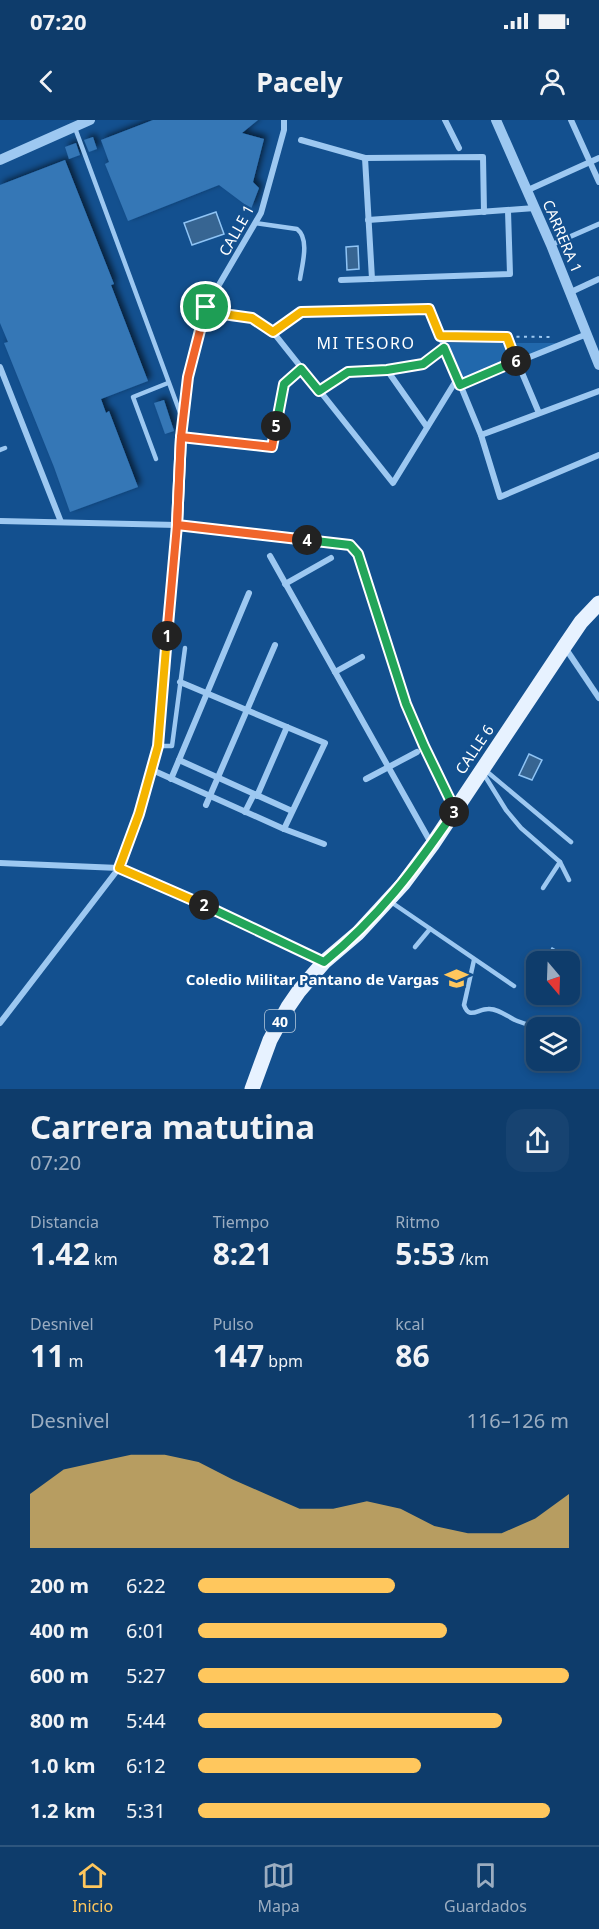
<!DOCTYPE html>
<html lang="es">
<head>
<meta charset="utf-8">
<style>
	body { margin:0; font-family:"Noto Sans",sans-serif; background:#174371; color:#f1f3f6; height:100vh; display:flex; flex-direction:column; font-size:22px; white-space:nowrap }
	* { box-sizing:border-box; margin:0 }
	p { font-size:20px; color:#9badc1 }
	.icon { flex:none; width:33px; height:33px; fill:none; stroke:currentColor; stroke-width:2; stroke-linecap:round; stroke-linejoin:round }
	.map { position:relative; height:969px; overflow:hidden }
	.side { display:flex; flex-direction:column; background:#0e3c6b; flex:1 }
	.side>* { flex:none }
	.needle { width:39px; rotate:161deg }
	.controls { position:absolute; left:526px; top:831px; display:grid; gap:12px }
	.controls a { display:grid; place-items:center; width:54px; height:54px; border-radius:12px; background:#0e3c6b; box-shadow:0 3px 9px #0003,0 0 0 2px #2e567e; font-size:30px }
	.pin { position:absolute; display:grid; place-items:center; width:51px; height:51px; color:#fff; margin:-26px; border:3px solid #fff; border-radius:50%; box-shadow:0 2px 6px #0007 }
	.km { position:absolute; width:30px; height:30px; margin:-15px; border-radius:50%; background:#222; color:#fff; font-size:16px; line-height:30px; text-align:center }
	.round { display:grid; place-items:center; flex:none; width:63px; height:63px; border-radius:18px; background:#174371 }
	.overview { display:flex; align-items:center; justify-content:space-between; height:102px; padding:0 30px }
	h1 { font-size:33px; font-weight:700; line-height:45px }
	.figures { display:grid; grid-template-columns:repeat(3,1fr); gap:9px; height:102px; padding:6px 30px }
	.figures div { display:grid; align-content:center }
	.figures b { font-size:30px; font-weight:700 }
	.figures small { font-size:16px; font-weight:400 }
	.figures p { font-size:16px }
	.chart { height:168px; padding:12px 30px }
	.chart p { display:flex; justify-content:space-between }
	.chart svg { width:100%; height:108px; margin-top:6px; fill:#ffc75d; opacity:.7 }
	ul { padding:0 30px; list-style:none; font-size:20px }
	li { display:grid; grid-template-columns:96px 72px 1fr; align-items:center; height:45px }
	li i { height:15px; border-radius:8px; background:#ffc75d }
	.status { display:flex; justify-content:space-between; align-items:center; height:42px; padding:0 30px; background:#0e3c6b; direction:ltr }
	.status svg { height:16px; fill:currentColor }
	header { display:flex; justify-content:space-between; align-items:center; height:78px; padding:0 30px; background:#0e3c6b; font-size:27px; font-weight:700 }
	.menu { display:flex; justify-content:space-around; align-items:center; height:84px; border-top:2px solid #2e567e; background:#0e3c6b; font-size:16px; color:#9badc1 }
	.menu a { display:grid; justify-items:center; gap:3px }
	.menu .active { color:#ffc75d }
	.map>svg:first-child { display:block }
	.green { fill:#2168ac }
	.water { fill:#376592; stroke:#8fc4f5; stroke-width:1.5 }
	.building { fill:#3677b6; filter:url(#shadow) }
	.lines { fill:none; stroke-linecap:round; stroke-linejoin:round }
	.path { stroke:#9dc8f1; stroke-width:2; stroke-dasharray:3 4.5; stroke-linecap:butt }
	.service { stroke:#9dc8f1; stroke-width:4.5 }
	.pedestrian { stroke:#9dc8f1; stroke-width:5 }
	.minor { stroke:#9dc8f1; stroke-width:6 }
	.tertiary { stroke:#9dc8f1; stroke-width:10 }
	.primary { stroke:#e7f2ff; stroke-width:15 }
	.split-1-casing { stroke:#fff; stroke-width:12 }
	.split-2-casing { stroke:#fff; stroke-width:12 }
	.split-3-casing { stroke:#fff; stroke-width:12 }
	.split-4-casing { stroke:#fff; stroke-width:12 }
	.split-5-casing { stroke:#fff; stroke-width:12 }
	.split-6-casing { stroke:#fff; stroke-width:12 }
	.split-7-casing { stroke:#fff; stroke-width:12 }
	.split-1 { stroke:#f0652b; stroke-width:8 }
	.split-2 { stroke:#f5b400; stroke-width:8 }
	.split-3 { stroke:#22a559; stroke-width:8 }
	.split-4 { stroke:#22a559; stroke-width:8 }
	.split-5 { stroke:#f0652b; stroke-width:8 }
	.split-6 { stroke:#22a559; stroke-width:8 }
	.split-7 { stroke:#f5b400; stroke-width:8 }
	.labels { text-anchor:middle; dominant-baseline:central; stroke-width:4.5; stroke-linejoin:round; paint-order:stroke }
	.shield { fill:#13508f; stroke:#b8cadd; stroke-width:1.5 }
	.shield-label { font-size:14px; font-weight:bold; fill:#fff }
	.street-label { font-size:15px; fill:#fff; stroke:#13508f }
	.poi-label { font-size:15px; font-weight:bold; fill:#fff; stroke:#13508f; text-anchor:end }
	.neighbourhood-label { font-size:16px; letter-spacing:1.5px; fill:#fff; stroke:#13508f }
</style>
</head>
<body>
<div class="status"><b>07:20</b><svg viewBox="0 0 49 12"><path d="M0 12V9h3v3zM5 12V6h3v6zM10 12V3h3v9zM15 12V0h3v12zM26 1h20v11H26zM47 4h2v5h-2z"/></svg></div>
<header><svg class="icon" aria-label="back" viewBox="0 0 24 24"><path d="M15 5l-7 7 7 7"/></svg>Pacely<svg class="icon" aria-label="person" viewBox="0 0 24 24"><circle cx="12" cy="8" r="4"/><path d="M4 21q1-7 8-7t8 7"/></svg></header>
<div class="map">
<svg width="599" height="969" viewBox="0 0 599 969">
	<defs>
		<filter id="shadow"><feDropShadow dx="3.5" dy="-3.5" stdDeviation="3" flood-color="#0009"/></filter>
	</defs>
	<rect width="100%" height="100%" fill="#13508f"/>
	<path class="green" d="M448 223H558L465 262Z"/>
	<g class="water">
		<path d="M216 92 224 114 192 125 184 103Z"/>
		<path d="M358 126 359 149 347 150 346 127Z"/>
		<path d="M529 634 542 640 532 660 519 655Z"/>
		<path d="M552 828 571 839 570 841 546 840Z"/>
	</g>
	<g class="building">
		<path d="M153 0H258L242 13 264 19 253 62 259 68 251 89 219 65 128 101 105 44 109 42 101 20Z"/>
		<path d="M93 17 97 29 89 32 84 20Z"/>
		<path d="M76 23 80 35 69 39 65 27Z"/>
		<path d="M65 40 114 164 111 165 148 261 101 279 106 293 109 291 138 367 70 392 54 347 4 223 8 222 0 203V65Z"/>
		<path d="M164 280 174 311 165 314 154 283Z"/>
	</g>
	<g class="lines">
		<g class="path">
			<path d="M449 216 554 217"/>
			<path d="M507 217 514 232"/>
			<path d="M184 406 350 425 358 434 400 566 424 626"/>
			<path d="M426 631 449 677"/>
		</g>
		<g class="service">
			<path d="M75 8 182 298"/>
			<path d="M255 103 297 109C310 119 302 145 300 159"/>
			<path d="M0 330 5 328"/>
			<path d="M156 339 133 277 168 263"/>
			<path d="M158 626H172L185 528"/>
			<path d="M485 650 571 722"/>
			<path d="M483 653 506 690 521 708 560 742 569 760"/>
			<path d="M543 768 560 742"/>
			<path d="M391 782 514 866"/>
			<path d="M415 827 430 809"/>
			<path d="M474 840 464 885C469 900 478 889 488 889 497 888 507 896 515 900 522 903 530 905 538 908"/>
		</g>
		<path class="pedestrian" d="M551 125 599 104"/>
		<g class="minor">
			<path d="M445 0 459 28"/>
			<path d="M571 0 599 62"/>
			<path d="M301 20 365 38 483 37 484 92"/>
			<path d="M365 38 372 159"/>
			<path d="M528 70 599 38"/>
			<path d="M368 100 535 88"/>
			<path d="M341 160 510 154 508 91"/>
			<path d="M571 172 599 159"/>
			<path d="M206 187 216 193 252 198 273 212 393 363 457 259"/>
			<path d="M273 212 301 192 429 189 481 315 500 377 599 335"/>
			<path d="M517 241 539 293"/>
			<path d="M0 247 61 402"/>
			<path d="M387 250 427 307"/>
			<path d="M460 265 587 214"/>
			<path d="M319 271 348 252 387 250 423 244 444 228"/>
			<path d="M481 315 599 271"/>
			<path d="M181 317 272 327 284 264 301 249"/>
			<path d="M0 401 177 405"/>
			<path d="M270 436 431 723"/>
			<path d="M285 464 331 438"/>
			<path d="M566 529 599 578"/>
			<path d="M335 552 362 537"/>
			<path d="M180 562 325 623 284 709"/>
			<path d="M179 640 292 691"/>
			<path d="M150 649 284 709 324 724"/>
			<path d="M171 659 249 473"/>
			<path d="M366 659 417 632"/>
			<path d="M257 676 287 607"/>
			<path d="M206 685 275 525"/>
			<path d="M245 692 254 674"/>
			<path d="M0 743 119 748 224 793 324 841"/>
			<path d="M0 903 119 748 139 694 158 626 177 405 181 317 188 257 206 187 261 93 284 10V0"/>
		</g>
		<g class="tertiary">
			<path d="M496 0 551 125 599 245"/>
			<path d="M0 40 90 0"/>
		</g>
		<path class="primary" d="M252 969 270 920 288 887 299 871 324 842 358 813 403 764 432 725 564 527 581 502 599 483"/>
	</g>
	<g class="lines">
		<defs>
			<path id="split-1" d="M167 516 177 405 181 317 188 257 206 187"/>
			<path id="split-2" d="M167 516 158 626 139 694 119 748 204 785"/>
			<path id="split-3" d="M204 785 324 842C378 798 415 749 454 692"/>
			<path id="split-4" d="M307 420 350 425 358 434 406 584 424 626 455 690 454 692"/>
			<path id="split-5" d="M276 306 272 327 181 317 177 405 307 420"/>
			<path id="split-6" d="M276 306 284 264 301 249 319 271 348 252 387 250 423 244 444 228 460 265 516 241"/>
			<path id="split-7" d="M206 187 216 193 252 198 273 212 301 192 429 189 440 216 507 217 516 241"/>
		</defs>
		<use href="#split-1" class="split-1-casing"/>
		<use href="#split-2" class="split-2-casing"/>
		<use href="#split-3" class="split-3-casing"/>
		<use href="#split-4" class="split-4-casing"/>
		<use href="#split-5" class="split-5-casing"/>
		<use href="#split-6" class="split-6-casing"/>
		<use href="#split-7" class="split-7-casing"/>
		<use href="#split-1" class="split-1"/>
		<use href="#split-2" class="split-2"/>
		<use href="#split-3" class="split-3"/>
		<use href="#split-4" class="split-4"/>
		<use href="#split-5" class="split-5"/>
		<use href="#split-6" class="split-6"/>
		<use href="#split-7" class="split-7"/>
	</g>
	<defs>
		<symbol id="school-bare" viewBox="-9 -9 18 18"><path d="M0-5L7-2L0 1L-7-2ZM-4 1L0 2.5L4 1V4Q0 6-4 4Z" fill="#ffc75d" stroke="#13508f" stroke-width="2.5" paint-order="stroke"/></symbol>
	</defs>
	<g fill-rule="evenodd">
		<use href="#school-bare" x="440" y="842" width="33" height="33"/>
	</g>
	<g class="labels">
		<rect class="shield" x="265" y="890" width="30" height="22" rx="4.5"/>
		<g class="shield-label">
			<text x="280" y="901">40</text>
		</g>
		<g class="street-label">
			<text transform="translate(236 110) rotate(-61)">CALLE 1</text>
			<text transform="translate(563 116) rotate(67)">CARRERA 1</text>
			<text transform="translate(474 629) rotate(-56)">CALLE 6</text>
		</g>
		<g class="poi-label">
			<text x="439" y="859">Coledio Militar Pantano de Vargas</text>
		</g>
		<g class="neighbourhood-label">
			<text x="366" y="223">MI TESORO</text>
		</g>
	</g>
</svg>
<div class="controls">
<a><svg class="needle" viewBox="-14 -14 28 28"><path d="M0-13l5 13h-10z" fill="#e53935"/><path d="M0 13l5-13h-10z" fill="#9badc1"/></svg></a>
<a><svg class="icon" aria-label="layers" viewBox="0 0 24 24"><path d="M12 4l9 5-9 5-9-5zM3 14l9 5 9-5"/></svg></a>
</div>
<div class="pin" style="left:206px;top:187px;background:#1e9e55"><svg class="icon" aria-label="arrive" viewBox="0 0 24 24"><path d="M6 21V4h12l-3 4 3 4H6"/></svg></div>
<b class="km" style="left:167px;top:516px">1</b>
<b class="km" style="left:204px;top:785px">2</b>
<b class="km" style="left:454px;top:692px">3</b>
<b class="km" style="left:307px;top:420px">4</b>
<b class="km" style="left:276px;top:306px">5</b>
<b class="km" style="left:516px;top:241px">6</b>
</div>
<section class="side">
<div class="overview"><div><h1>Carrera matutina</h1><p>07:20</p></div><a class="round"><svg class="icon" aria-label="share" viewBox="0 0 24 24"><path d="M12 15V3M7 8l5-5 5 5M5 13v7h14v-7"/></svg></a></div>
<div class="figures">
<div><p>Distancia</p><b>1.42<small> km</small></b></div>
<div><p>Tiempo</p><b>8:21</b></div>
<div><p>Ritmo</p><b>5:53<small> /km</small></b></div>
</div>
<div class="figures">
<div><p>Desnivel</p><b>11<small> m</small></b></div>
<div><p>Pulso</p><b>147<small> bpm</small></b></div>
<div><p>kcal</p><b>86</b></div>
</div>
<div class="chart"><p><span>Desnivel</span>116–126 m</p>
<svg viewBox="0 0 160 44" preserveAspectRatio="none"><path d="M0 44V22L10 12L20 9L30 6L40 6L50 9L60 16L70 22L80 28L90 28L100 25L110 28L120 35L130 38L140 38L150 32L160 22V44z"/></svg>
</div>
<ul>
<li><b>200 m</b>6:22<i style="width:53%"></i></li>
<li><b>400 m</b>6:01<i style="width:67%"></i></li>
<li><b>600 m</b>5:27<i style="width:100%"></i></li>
<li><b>800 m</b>5:44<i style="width:82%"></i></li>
<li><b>1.0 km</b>6:12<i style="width:60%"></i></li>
<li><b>1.2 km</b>5:31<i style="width:95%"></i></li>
</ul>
</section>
<nav class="menu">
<a class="active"><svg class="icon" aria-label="home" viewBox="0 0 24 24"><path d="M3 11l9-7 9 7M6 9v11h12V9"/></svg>Inicio</a>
<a><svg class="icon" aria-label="map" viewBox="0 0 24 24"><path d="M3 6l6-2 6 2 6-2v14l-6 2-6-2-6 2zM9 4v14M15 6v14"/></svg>Mapa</a>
<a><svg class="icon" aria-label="saved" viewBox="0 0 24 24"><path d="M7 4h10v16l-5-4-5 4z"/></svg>Guardados</a>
</nav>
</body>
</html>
